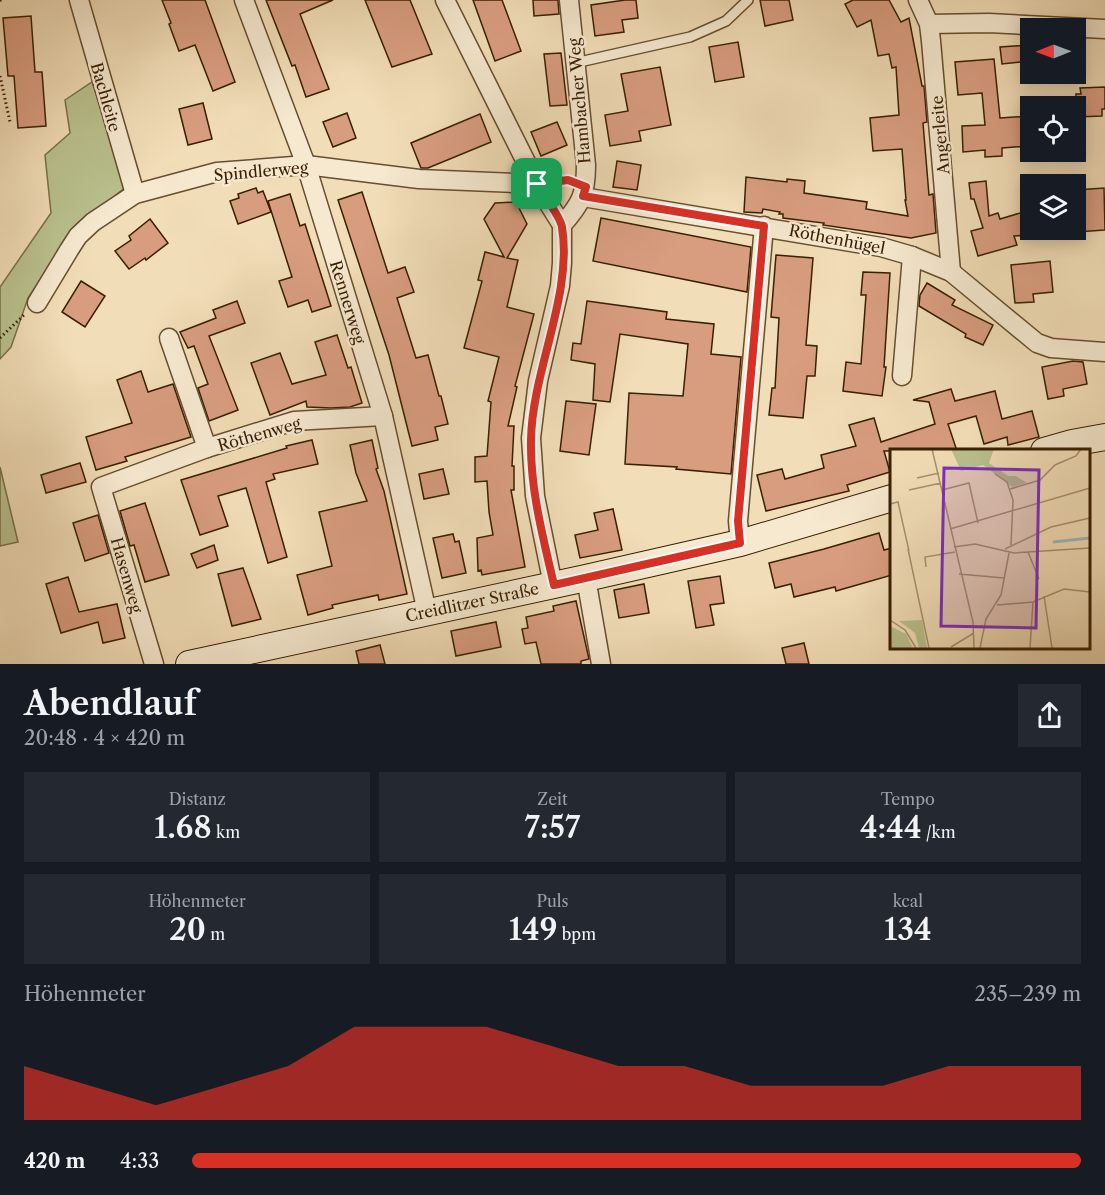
<!DOCTYPE html>
<html lang="de">
<head>
<meta charset="utf-8">
<style>
	body { margin:0; font-family:"Libre Caslon Text",serif; background:#242831; color:#f1f3f6; height:100vh; display:flex; flex-direction:column; font-size:22px; white-space:nowrap }
	* { box-sizing:border-box; margin:0 }
	p { font-size:20px; color:#9ea1a6 }
	.icon { flex:none; width:33px; height:33px; fill:none; stroke:currentColor; stroke-width:2; stroke-linecap:round; stroke-linejoin:round }
	.map { position:relative; height:664px; overflow:hidden }
	.sheet { display:flex; flex-direction:column; background:#171b24; flex:1 }
	.sheet>* { flex:none }
	.needle { width:39px; rotate:269deg }
	.controls { position:absolute; left:1020px; top:18px; display:grid; gap:12px }
	.controls a { display:grid; place-items:center; width:66px; height:66px; border-radius:0px; background:#171b24; box-shadow:0 3px 15px #0003; font-size:30px }
	.pin { position:absolute; display:grid; place-items:center; width:51px; height:51px; color:#fff; margin:-26px; border-radius:12px; box-shadow:0 3px 9px #0006 }
	.round { display:grid; place-items:center; flex:none; width:63px; height:63px; border-radius:0px; background:#242831 }
	.overview { display:flex; align-items:center; justify-content:space-between; height:102px; padding:0 24px }
	h1 { font-size:33px; font-weight:600; line-height:45px }
	.figures { display:grid; grid-template-columns:repeat(3,1fr); gap:9px; height:102px; padding:6px 24px }
	.figures div { display:grid; align-content:center; border-radius:0px; background:#242831; text-align:center }
	.figures b { font-size:30px; font-weight:600 }
	.figures small { font-size:16px; font-weight:400 }
	.figures p { font-size:16px }
	.chart { height:168px; padding:12px 24px }
	.chart p { display:flex; justify-content:space-between }
	.chart svg { width:100%; height:108px; margin-top:6px; fill:#d93025; opacity:.7 }
	ul { padding:0 24px; list-style:none; font-size:20px }
	li { display:grid; grid-template-columns:96px 72px 1fr; align-items:center; height:45px }
	li i { height:15px; border-radius:8px; background:#d93025 }
	.map>svg:first-child { display:block }
	.green { fill:#b9c18e; stroke:#787048; stroke-width:1.5 }
	.building { fill:#d89d7f; stroke:#381f01; stroke-width:1.5 }
	.lines { fill:none; stroke-linecap:round; stroke-linejoin:round }
	.lane-casing { stroke:#664e2e; stroke-width:12 }
	.street-casing { stroke:#664e2e; stroke-width:21 }
	.secondary-casing { stroke:#381f01; stroke-width:28 }
	.path { stroke:#381f01; stroke-width:3; stroke-dasharray:1.5 3; stroke-linecap:butt }
	.lane { stroke:#f6e9d0; stroke-width:9 }
	.street { stroke:#f6e9d0; stroke-width:18 }
	.secondary { stroke:#f6e9d0; stroke-width:26 }
	.route-casing { stroke:#fff; stroke-width:12 }
	.route { stroke:#d93025; stroke-width:8 }
	.labels { text-anchor:middle; dominant-baseline:central; stroke-width:5; stroke-linejoin:round; paint-order:stroke }
	.street-label { font-size:16px; fill:#381f01; stroke:#f6e9d0 }
	.inset-river { fill:none; stroke:#a1b8ba; stroke-width:3 }
	.inset-road { fill:none; stroke:#a7916e; stroke-width:1.5 }
	.view { fill:#7b2cbf; fill-opacity:0.15; stroke:#7b2cbf; stroke-width:3 }
	.inset-edge { fill:none; stroke:#381f01; stroke-width:3 }
</style>
</head>
<body>
<div class="map">
<svg width="1105" height="664" viewBox="0 0 1105 664">
	<rect width="100%" height="100%" fill="#f1ddb7"/>
	<filter id="stains"><feTurbulence type="fractalNoise" baseFrequency=".00333" numOctaves="4"/><feColorMatrix values="0 0 0 0 .2 0 0 0 0 .09 0 0 0 0 .02 0 0 0 .5 -.17"/></filter>
	<radialGradient id="worn" r=".72"><stop offset=".6" stop-color="#630" stop-opacity="0"/><stop offset="1" stop-color="#630" stop-opacity=".3"/></radialGradient>
	<g class="green">
		<path d="M92 82 127 186 101 207 65 242 28 298 11 347 0 359V287L51 213 45 155 70 133 65 100Z"/>
		<path d="M0 467 18 542 0 546Z"/>
	</g>
	<g class="building">
		<path d="M162 0H205L235 82 213 91 195 45 179 51 169 24 171 23Z"/>
		<path d="M266 0H333L300 14 329 89 306 97 295 65 292 66Z"/>
		<path d="M365 0H410L432 54 392 67Z"/>
		<path d="M473 0H502L521 51 495 61Z"/>
		<path d="M533 0H558L559 14 534 16Z"/>
		<path d="M625 0H636L638 18 622 20 624 32 595 36 591 5Z"/>
		<path d="M760 0H789L793 20 765 26Z"/>
		<path d="M853 0H889L901 22 909 18 922 86H924L927 122 923 123 929 195 933 194 936 233 911 238 823 225 824 223 783 218V214H779L780 212 763 209 762 213 744 212 746 177 787 182V179L805 181 804 193 867 202 866 209 908 216 905 200H906L902 149 873 151 870 118 899 115 896 67 892 68 889 54 878 56 871 20 857 27 845 4Z"/>
		<path d="M31 16 35 72H42L46 126 18 128 14 76H8L3 18Z"/>
		<path d="M738 42 744 77 715 82 709 47Z"/>
		<path d="M1030 45V61L1002 64 1000 47Z"/>
		<path d="M561 53 567 105 550 106 544 54Z"/>
		<path d="M994 59 1000 118 1030 116V146L1002 148V156L985 157V150L963 152 962 126 985 125 982 93 958 95 955 62Z"/>
		<path d="M660 67 671 125 639 131 641 141 610 146 605 115 628 111 621 74Z"/>
		<path d="M1105 87V109H1102V116L1076 117V94H1081L1080 88Z"/>
		<path d="M203 103 212 139 188 145 179 109Z"/>
		<path d="M347 113 356 138 333 147 323 122Z"/>
		<path d="M480 114 491 142 428 168H421L411 143Z"/>
		<path d="M557 122 567 145 541 156 531 132Z"/>
		<path d="M617 161 641 165 637 190 613 187Z"/>
		<path d="M986 181 989 216 998 213 1000 219 1030 210V235L1014 236 1017 245 978 256 971 231 983 228 974 199H971L969 183Z"/>
		<path d="M256 188 258 193 263 191 271 212 238 224 230 201 239 198 238 194Z"/>
		<path d="M1104 188 1105 230 1076 232V190Z"/>
		<path d="M362 192 388 273 405 267 414 292 397 298 416 358 428 355 439 396H441L448 424 435 427 438 440 412 446 389 355 338 200Z"/>
		<path d="M290 194 300 226 305 224 331 306 312 312 308 300 288 307 279 281 292 277 268 201Z"/>
		<path d="M516 202 527 224 507 258 518 260 507 307 534 314 515 386 517 387 508 426H514L512 466H514V490H511L525 567 482 575 481 570 478 571 477 538 493 535 489 512 487 481 475 482V457L487 456 491 402 488 401 499 357 464 348 482 281 478 280 485 252 504 257 484 219 495 203Z"/>
		<path d="M601 218 751 247 747 292 593 261Z"/>
		<path d="M150 219 168 243 146 260 145 258 129 269 115 251 131 240 129 236Z"/>
		<path d="M776 255 813 258 806 345 817 346 815 376H807L803 418 769 415 772 388H775L779 318 771 317Z"/>
		<path d="M1050 261 1053 292 1033 294 1034 302 1015 303 1011 265Z"/>
		<path d="M863 272 890 273 884 367H886L882 396 843 391 846 362 861 364 866 295H861Z"/>
		<path d="M81 281 105 296 85 327 62 312Z"/>
		<path d="M927 283 955 300 952 305 993 325 983 345 965 337 966 334 919 306 920 295Z"/>
		<path d="M237 301 245 323 209 336 238 410 209 421 198 388 208 384 194 346 188 348 180 332 216 318 213 310Z"/>
		<path d="M587 301 667 312 666 319 714 324 711 354 741 357 731 474 676 469 677 467 625 464 629 393 683 396 688 344 620 334 610 402 593 400 595 364 571 360 573 343 581 344Z"/>
		<path d="M337 335 348 368 351 367 362 403 350 407 331 408 307 407 306 401 270 415 251 363 280 353 292 384 326 375 315 342Z"/>
		<path d="M1073 361 1083 362 1087 384 1063 389 1064 396 1048 399 1042 367Z"/>
		<path d="M141 371 148 392 173 384 191 437 125 457 127 461 96 470 86 437 132 423 117 380Z"/>
		<path d="M951 389 955 401 995 391 1002 419 1032 411 1039 437 1008 445 1007 437 984 444 976 416 948 424 957 451H884L890 472 847 485 849 491 766 511 757 475 782 469 785 479 824 468 821 455 856 446 849 425 874 418 881 442 935 424 929 402 913 400Z"/>
		<path d="M566 401 596 404 589 455 560 451Z"/>
		<path d="M312 440 318 464 273 474 275 479 266 482 287 557 268 563 246 488 218 496 228 526 200 535 181 480 287 448 286 446Z"/>
		<path d="M372 440 378 468 376 469 384 491 407 594 379 600 378 595 332 605 333 608 308 615 297 575 332 566 319 512 367 501 356 473 350 445Z"/>
		<path d="M80 463 86 482 46 493 41 475Z"/>
		<path d="M443 469 449 494 424 499 419 474Z"/>
		<path d="M145 503 169 575 145 582 134 545 130 546 120 511Z"/>
		<path d="M613 509 622 550 580 558 575 535 598 530 594 513Z"/>
		<path d="M98 515 109 553 85 561 73 523Z"/>
		<path d="M879 533 884 550 892 548V575L836 591 835 587 794 597 791 584 775 588 769 563 824 549Z"/>
		<path d="M453 534 455 542 459 541 466 573 442 578 433 538Z"/>
		<path d="M214 545 218 560 197 568 191 554Z"/>
		<path d="M243 568 261 619 232 626 218 574Z"/>
		<path d="M720 576 724 603 710 605 714 625 696 628 688 581Z"/>
		<path d="M68 577 79 612 117 604 125 638 103 643 98 622 61 633 46 584Z"/>
		<path d="M644 584 649 613 619 618 614 590Z"/>
		<path d="M576 601 589 659 581 661V664H541L536 642 525 644 522 629 528 628 526 617 554 611 553 606Z"/>
		<path d="M496 622 501 647 456 656 451 631Z"/>
		<path d="M804 643 809 664H786L782 648Z"/>
		<path d="M380 645 385 664H359L356 651Z"/>
	</g>
	<g class="lines">
		<defs>
			<path id="lane" d="M575 63 690 37 726 21 748 0"/>
			<g id="street">
				<path d="M79 0 135 194"/>
				<path d="M244 0 306 165 383 416 427 612"/>
				<path d="M445 0 540 190 562 225"/>
				<path d="M918 0 929 24 931 41 951 272"/>
				<path d="M929 24 989 23 1105 29"/>
				<path d="M583 197 881 247 912 256 951 272 1037 343 1051 348 1105 352"/>
				<path d="M37 303 69 250 78 236 93 222 135 194 217 172 306 165 419 179 537 184"/>
				<path d="M169 338 207 448"/>
				<path d="M902 376 912 256"/>
				<path d="M740 543 738 521 764 226"/>
				<path d="M586 578 601 664"/>
				<path d="M553 585 535 496 531 438 538 381 560 286 562 263V225C581 204 586 194 586 165L569 0"/>
				<path d="M154 664 101 487 207 448 294 421 383 416"/>
			</g>
			<g id="secondary">
				<path d="M1044 451 1072 443 1105 437"/>
				<path d="M189 664 586 578 740 543 892 498"/>
			</g>
		</defs>
		<use href="#lane" class="lane-casing"/>
		<use href="#street" class="street-casing"/>
		<use href="#secondary" class="secondary-casing"/>
		<g class="path">
			<path d="M0 1 1 0"/>
			<path d="M0 76 10 122"/>
			<path d="M0 338 25 314"/>
		</g>
		<use href="#lane" class="lane"/>
		<use href="#street" class="street"/>
		<use href="#secondary" class="secondary"/>
	</g>
	<g class="lines">
		<defs>
			<path id="route" d="M568 180 586 187 583 196 764 226 738 521 740 543 554 585C543 537 530 489 531 440 532 371 573 295 562 227 560 215 543 196 537 184Z"/>
		</defs>
		<use href="#route" class="route-casing"/>
		<use href="#route" class="route"/>
	</g>
	<g class="labels">
		<g class="street-label">
			<text transform="translate(106 97) rotate(74)">Bachleite</text>
			<text transform="translate(579 101) rotate(-95)">Hambacher Weg</text>
			<text transform="translate(940 135) rotate(-95)">Angerleite</text>
			<text transform="translate(261 171) rotate(-5)">Spindlerweg</text>
			<text transform="translate(837 239) rotate(11)">Röthenhügel</text>
			<text transform="translate(348 302) rotate(73)">Rennerweg</text>
			<text transform="translate(259 434) rotate(-16)">Röthenweg</text>
			<text transform="translate(127 575) rotate(74)">Hasenweg</text>
			<text transform="translate(472 602) rotate(-12)">Creidlitzer Straße</text>
		</g>
	</g>
	<g transform="translate(890 449)">
		<rect width="200" height="200" fill="#f1ddb7"/>
		<path d="M61 0H104L99 14 118 27H126L137 34 122 38 93 16 71 22ZM32 171 37 199H29L25 184 9 172ZM0 177 16 185 23 199H0Z" fill="#b9c18e"/>
		<path class="inset-river" d="M163 93 200 89"/>
		<path class="inset-road" d="M42 0 83 173 84 199M105 25 117 33 123 51 121 96M27 29 49 24M120 40 150 31 165 16 186 7 191 0M19 41 51 34M52 41 79 34 88 74M0 55 8 53 19 102M60 80 200 39M64 98 85 95 124 104 200 99M18 100 39 199M115 100 161 78 200 69M138 103 149 130M36 118 35 108 65 103M69 125 114 129M154 147 162 199M107 156 143 153 174 140 200 143M0 171 15 181 26 199M61 198 84 184M90 199 96 170 111 146 119 104M140 199 143 153"/>
		<path class="view" d="M54 19 149 21 146 179 51 177Z"/>
		<rect width="200" height="200" class="inset-edge"/>
	</g>
	<rect width="100%" height="100%" filter="url(#stains)"/>
	<rect width="100%" height="100%" fill="url(#worn)"/>
</svg>
<div class="controls">
<a><svg class="needle" viewBox="-14 -14 28 28"><path d="M0-13l5 13h-10z" fill="#e53935"/><path d="M0 13l5-13h-10z" fill="#9ea1a6"/></svg></a>
<a><svg class="icon" aria-label="locate" viewBox="0 0 24 24"><circle cx="12" cy="12" r="6"/><path d="M12 2v4M12 18v4M2 12h4M18 12h4"/></svg></a>
<a><svg class="icon" aria-label="layers" viewBox="0 0 24 24"><path d="M12 4l9 5-9 5-9-5zM3 14l9 5 9-5"/></svg></a>
</div>
<div class="pin" style="left:537px;top:184px;background:#1e9e55"><svg class="icon" aria-label="arrive" viewBox="0 0 24 24"><path d="M6 21V4h12l-3 4 3 4H6"/></svg></div>
</div>
<section class="sheet">
<div class="overview"><div><h1>Abendlauf</h1><p>20:48 · 4 × 420 m</p></div><a class="round"><svg class="icon" aria-label="share" viewBox="0 0 24 24"><path d="M12 15V3M7 8l5-5 5 5M5 13v7h14v-7"/></svg></a></div>
<div class="figures">
<div><p>Distanz</p><b>1.68<small> km</small></b></div>
<div><p>Zeit</p><b>7:57</b></div>
<div><p>Tempo</p><b>4:44<small> /km</small></b></div>
</div>
<div class="figures">
<div><p>Höhenmeter</p><b>20<small> m</small></b></div>
<div><p>Puls</p><b>149<small> bpm</small></b></div>
<div><p>kcal</p><b>134</b></div>
</div>
<div class="chart"><p><span>Höhenmeter</span>235–239 m</p>
<svg viewBox="0 0 160 44" preserveAspectRatio="none"><path d="M0 44V22L10 30L20 38L30 30L40 22L50 6L60 6L70 6L80 14L90 22L100 22L110 30L120 30L130 30L140 22L150 22L160 22V44z"/></svg>
</div>
<ul>
<li><b>420 m</b>4:33<i style="width:100%"></i></li>
</ul>
</section>
</body>
</html>
